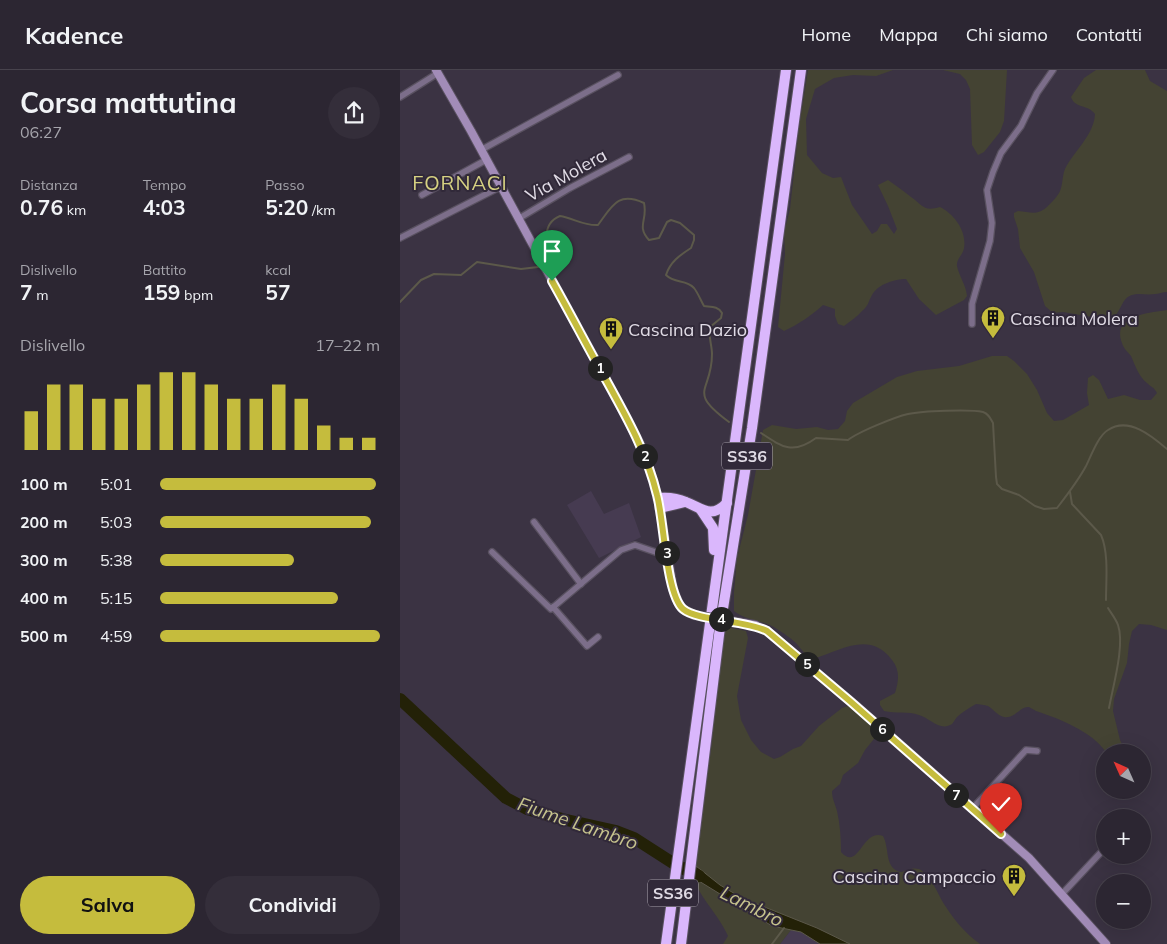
<!DOCTYPE html>
<html lang="it">
<head>
<meta charset="utf-8">
<style>
	body { margin:0; font-family:Mulish,sans-serif; background:#342e3a; color:#f1f3f6; height:100vh; display:flex; flex-direction:column; font-size:19px; white-space:nowrap }
	* { box-sizing:border-box; margin:0 }
	p { font-size:16px; color:#a6a5ac }
	.icon { flex:none; width:28px; height:28px; fill:none; stroke:currentColor; stroke-width:2; stroke-linecap:round; stroke-linejoin:round }
	.map { position:relative; flex:1; overflow:hidden }
	.sheet { display:flex; flex-direction:column; background:#2c2632; width:400px }
	.sheet>* { flex:none }
	.needle { width:32px; rotate:315deg }
	.buttons { position:absolute; left:696px; top:674px; display:grid; gap:10px }
	.buttons a { display:grid; place-items:center; width:55px; height:55px; border-radius:50%; background:#2c2632; box-shadow:0 5px 20px #0002,0 0 0 1px #48434d; font-size:25px }
	.pin { position:absolute; display:grid; place-items:center; width:42px; height:42px; color:#fff; margin:-51px -21px; border-radius:50% 50% 50% 0; rotate:-45deg; box-shadow:0 0 5px #0007 }
	.pin .icon { rotate:45deg }
	.km { position:absolute; width:25px; height:25px; margin:-12px; border-radius:50%; background:#222; color:#fff; font-size:14px; line-height:25px; text-align:center }
	.round { display:grid; place-items:center; flex:none; width:52px; height:52px; border-radius:26px; background:#342e3a }
	.headline { display:flex; align-items:center; justify-content:space-between; height:85px; padding:0 20px }
	h1 { font-size:28px; font-weight:700; line-height:38px }
	.metrics { display:grid; grid-template-columns:repeat(3,1fr); gap:8px; height:85px; padding:5px 20px }
	.metrics div { display:grid; align-content:center }
	.metrics b { font-size:21px; font-weight:700 }
	.metrics small { font-size:14px; font-weight:400 }
	.metrics p { font-size:14px }
	.chart { height:140px; padding:10px 20px }
	.chart p { display:flex; justify-content:space-between }
	.chart svg { width:100%; height:90px; margin-top:5px; stroke:#c5bc3d; stroke-width:6 }
	.primary-button { display:flex; gap:10px; margin-top:auto; padding:10px 20px }
	.primary-button a { flex:1; height:58px; border-radius:30px; background:#c5bc3d; color:#111; font-size:20px; font-weight:700; line-height:58px; text-align:center }
	.primary-button a+a { background:#342e3a; color:#f1f3f6 }
	ul { padding:0 20px; list-style:none; font-size:16px }
	li { display:grid; grid-template-columns:80px 60px 1fr; align-items:center; height:38px }
	li i { height:12px; border-radius:6px; background:#c5bc3d }
	header { display:flex; align-items:center; gap:30px; box-sizing:border-box; height:70px; padding:0 25px; background:#2c2632; border-bottom:1px solid #48434d }
	header strong { font-size:24px }
	nav { display:flex; gap:28px; margin-inline-start:auto; font-size:18px }
	main { display:flex; flex:1; min-height:0 }
	.map>svg:first-child { display:block }
	.built { fill:#463b51 }
	.green { fill:#444333 }
	.water { fill:#232107; stroke:#5c594a }
	.lines { fill:none; stroke-linecap:round; stroke-linejoin:round }
	.stream { stroke:#5c594a; stroke-width:2 }
	.river { stroke:#232107; stroke-width:12 }
	.street-casing { stroke:#595160; stroke-width:8 }
	.secondary-casing { stroke:#595160; stroke-width:10 }
	.highway-casing { stroke:#595160; stroke-width:12 }
	.street { stroke:#7c6e8a; stroke-width:5.5 }
	.secondary { stroke:#a28cb8; stroke-width:8 }
	.highway { stroke:#dab7fc; stroke-width:10 }
	.secondary-bridge-casing { stroke:#595160; stroke-width:10; stroke-linecap:butt }
	.secondary-bridge { stroke:#a28cb8; stroke-width:8 }
	.route-casing { stroke:#fff; stroke-width:10 }
	.route { stroke:#c5bc3d; stroke-width:6 }
	.labels { text-anchor:middle; dominant-baseline:central; stroke-width:4; stroke-linejoin:round; paint-order:stroke }
	.shield { fill:#312939; stroke:#aca6b1; stroke-width:1 }
	.shield-label { font-size:16px; font-weight:bold; fill:#e0dbe5 }
	.street-label { font-size:18px; fill:#e0dbe5; stroke:#312939 }
	.poi-label { font-size:18px; fill:#e0dbe5; stroke:#312939; text-anchor:start }
	.water-label { font-size:19px; font-style:italic; fill:#c6c38d; stroke:#312939 }
	.quarter-label { font-size:20px; letter-spacing:1px; fill:#d6d182; stroke:#312939 }
</style>
</head>
<body>
<header>
<strong>Kadence</strong>
<nav><a>Home</a><a>Mappa</a><a>Chi siamo</a><a>Contatti</a></nav>
</header>
<main>
<section class="sheet">
<div class="headline"><div><h1>Corsa mattutina</h1><p>06:27</p></div><a class="round"><svg class="icon" aria-label="share" viewBox="0 0 24 24"><path d="M12 15V3M7 8l5-5 5 5M5 13v7h14v-7"/></svg></a></div>
<div class="metrics">
<div><p>Distanza</p><b>0.76<small> km</small></b></div>
<div><p>Tempo</p><b>4:03</b></div>
<div><p>Passo</p><b>5:20<small> /km</small></b></div>
</div>
<div class="metrics">
<div><p>Dislivello</p><b>7<small> m</small></b></div>
<div><p>Battito</p><b>159<small> bpm</small></b></div>
<div><p>kcal</p><b>57</b></div>
</div>
<div class="chart"><p><span>Dislivello</span>17–22 m</p>
<svg viewBox="0 0 160 44" preserveAspectRatio="none"><path d="M5 44V25M15 44V12M25 44V12M35 44V19M45 44V19M55 44V12M65 44V6M75 44V6M85 44V12M95 44V19M105 44V19M115 44V12M125 44V19M135 44V32M145 44V38M155 44V38"/></svg>
</div>
<ul>
<li><b>100 m</b>5:01<i style="width:98%"></i></li>
<li><b>200 m</b>5:03<i style="width:96%"></i></li>
<li><b>300 m</b>5:38<i style="width:61%"></i></li>
<li><b>400 m</b>5:15<i style="width:81%"></i></li>
<li><b>500 m</b>4:59<i style="width:100%"></i></li>
</ul>
<div class="primary-button"><a>Salva</a><a>Condividi</a></div>
</section>
<div class="map">
<svg width="767" height="874" viewBox="0 0 767 874">
	<rect width="100%" height="100%" fill="#3b3343"/>
	<g class="built">
		<path d="M191 421 204 444 229 433 241 467 199 488 167 435Z"/>
		<path d="M391 860 401 862 420 874H380Z"/>
	</g>
	<g class="green">
		<path d="M408 0H493L476 6 453 5 434 8 415 19 406 49 407 85 422 103 433 108 441 107 452 135 472 164 477 161 481 154H487L494 164 497 159 488 136 478 115 488 110C496 116 504 121 511 127 523 135 523 142 540 137 554 144 567 161 564 178 563 185 556 189 557 196 559 206 566 215 567 226L564 230 536 245 519 229 506 209C495 209 478 214 472 225 468 232 469 235 462 241 457 247 450 251 444 256L438 254 435 246V239L423 235C412 245 399 254 384 261L378 257 385 184 384 163 390 139 399 57Z"/>
		<path d="M543 0H607L604 51 600 62 584 82 578 85 572 75 570 19 566 10 560 4Z"/>
		<path d="M696 0H745L750 11 767 21V222C762 222 759 224 755 224 744 226 732 220 724 231 719 239 718 245 709 250L663 242 653 243 645 236 634 202 620 178 618 159 614 147V143L618 141C630 142 637 146 647 137 651 133 658 126 660 121 663 114 662 106 665 99 674 81 694 65 695 44 688 34 675 39 671 27L684 8Z"/>
		<path d="M767 240V560L751 555 739 554 732 561 729 574 727 593 714 629 713 641 720 670 726 682H706C691 661 660 649 636 641 634 640 631 638 629 637 620 636 615 649 604 647 598 646 593 639 588 636 584 635 580 634 576 634 569 638 562 642 557 647 555 649 554 652 552 654 540 662 530 648 519 645 508 641 496 644 484 641L480 635V631L495 623C499 610 500 600 492 590 469 560 441 581 413 589 405 585 402 580 396 573 391 568 383 563 377 559 364 550 346 551 334 541V522L337 488 348 445 363 360 372 355 396 359 417 357 428 360 438 359 445 351 447 341 453 333 497 307 517 301 559 296 592 286H607L614 291 627 304 637 320 647 343 654 351 663 350 689 335 687 323 688 308 693 305 699 310 708 329 724 325 740 330H751L757 323C753 316 752 318 747 313 739 307 735 295 731 286 728 282 723 278 722 273 711 245 750 243 767 240Z"/>
		<path d="M326 557 346 561 348 568 337 626 341 650 351 670 361 682 374 689 380 687 393 679 401 676 419 656 442 638 454 634 482 659 465 680 458 693 443 705 440 714 432 721C432 729 435 733 437 741 440 754 441 768 441 782 459 802 462 758 483 766 490 779 484 797 500 802 508 801 511 797 519 799 532 805 538 826 546 837 555 851 566 864 580 874H450L417 858 342 828 320 816 296 796 312 671 318 607Z"/>
		<path d="M294 808 364 852 372 856 391 860 380 874H323L328 866C319 845 299 827 294 808Z"/>
	</g>
	<path class="water" d="M296 796 320 815 342 828 417 858 450 874H420L401 862 372 856 294 808Z"/>
	<g class="lines">
		<g class="stream">
			<path d="M148 192 158 188C158 178 153 174 146 167 147 157 150 150 160 146 173 148 184 156 198 155 212 136 218 121 244 133 248 150 236 156 249 170L259 168 267 152 271 150 280 153 294 165V170L291 178C280 185 270 192 266 205 275 214 286 209 294 218 298 223 301 231 304 236 311 237 318 236 322 243L321 248 310 257C308 266 312 275 312 284 312 323 286 320 329 352"/>
			<path d="M0 232 21 210 34 204 61 205 77 192 121 199 138 197"/>
			<path d="M361 363C382 377 393 385 416 368L448 370C458 362 495 347 508 344 522 341 570 339 583 342 589 344 590 348 593 353L596 407 597 414 602 419 619 425 635 436 644 439 657 438C667 425 678 411 686 396 691 386 698 366 708 360 729 346 753 367 767 379"/>
			<path d="M670 422 672 434 701 465C709 483 706 511 706 530"/>
			<path d="M708 538C711 543 716 549 718 555 725 575 713 616 709 638"/>
			<path d="M372 874 384 858"/>
		</g>
		<path class="river" d="M0 629 106 728 127 739 162 749 216 761 234 768 276 795 299 806"/>
		<defs>
			<g id="street">
				<path d="M0 27 38 3"/>
				<path d="M81 80 218 5"/>
				<path d="M22 125 86 90"/>
				<path d="M118 149 170 118 229 87"/>
				<path d="M0 168 100 117"/>
				<path d="M572 254V234L590 171 592 153 587 120 593 102 601 83 621 56 637 23 653 0"/>
				<path d="M134 452 181 514"/>
				<path d="M92 482 151 539 221 480 235 475 267 486"/>
				<path d="M153 537 187 576 198 567"/>
				<path d="M572 739 626 680 637 681"/>
				<path d="M662 824 705 778"/>
			</g>
			<g id="secondary">
				<path d="M36 0 71 61 228 350 245 384 258 428 273 519 279 534 283 539 294 545"/>
				<path d="M355 555 367 561 454 634 629 788 706 874"/>
			</g>
			<g id="highway">
				<path d="M258 428C268 427 277 428 286 432 303 439 311 449 327 433"/>
				<path d="M260 438 285 432"/>
				<path d="M301 440 313 458 314 480"/>
				<path d="M266 874C304 582 346 291 386 0"/>
				<path d="M281 874 320 557 352 358 401 0"/>
			</g>
		</defs>
		<use href="#street" class="street-casing"/>
		<use href="#secondary" class="secondary-casing"/>
		<use href="#highway" class="highway-casing"/>
		<use href="#street" class="street"/>
		<use href="#secondary" class="secondary"/>
		<use href="#highway" class="highway"/>
		<defs>
			<path id="secondary-bridge" d="M294 545 355 555"/>
		</defs>
		<use href="#secondary-bridge" class="secondary-bridge-casing"/>
		<use href="#secondary-bridge" class="secondary-bridge"/>
	</g>
	<g class="lines">
		<defs>
			<path id="route" d="M152 211C170 243 187 276 205 308 226 346 247 383 257 425 264 450 266 524 283 539 297 551 346 550 367 561L451 632 601 764"/>
		</defs>
		<use href="#route" class="route-casing"/>
		<use href="#route" class="route"/>
	</g>
	<defs>
		<symbol id="building-pin" viewBox="-11 -11 22 30"><path d="M0 17L-7.5 6A9.5 9.5 0 1 1 7.5 6Z" fill="#c5bc3d" stroke="#312939"/><path d="M-4-6H4V6H1V3H-1V6H-4ZM-2.5-4.3h1.7v1.8h-1.7ZM.8-4.3h1.7v1.8H.8ZM-2.5-1h1.7V.8h-1.7ZM.8-1h1.7V.8H.8Z" fill="#111"/></symbol>
	</defs>
	<g fill-rule="evenodd">
		<use href="#building-pin" x="579" y="234" width="28" height="38"/>
		<use href="#building-pin" x="197" y="245" width="28" height="38"/>
		<use href="#building-pin" x="600" y="792" width="28" height="38"/>
	</g>
	<g class="labels">
		<g class="shield">
			<rect x="322" y="372.5" width="50" height="27" rx="4"/>
			<rect x="248" y="809.5" width="50" height="27" rx="4"/>
		</g>
		<g class="shield-label">
			<text x="347" y="386">SS36</text>
			<text x="273" y="823">SS36</text>
		</g>
		<g class="street-label">
			<text transform="translate(166 105) rotate(-29)">Via Molera</text>
		</g>
		<g class="poi-label">
			<text x="610" y="248">Cascina Molera</text>
			<text x="228" y="259">Cascina Dazio</text>
			<text x="596" y="806" text-anchor="end">Cascina Campaccio</text>
		</g>
		<g class="water-label">
			<text transform="translate(178 753) rotate(19)">Fiume Lambro</text>
			<text transform="translate(352 836) rotate(27)">Lambro</text>
		</g>
		<g class="quarter-label">
			<text x="60" y="112">FORNACI</text>
		</g>
	</g>
</svg>
<div class="buttons">
<a><svg class="needle" viewBox="-14 -14 28 28"><path d="M0-13l5 13h-10z" fill="#e53935"/><path d="M0 13l5-13h-10z" fill="#a6a5ac"/></svg></a>
<a>+</a>
<a>−</a>
</div>
<div class="pin" style="left:152px;top:211px;background:#1e9e55"><svg class="icon" aria-label="arrive" viewBox="0 0 24 24"><path d="M6 21V4h12l-3 4 3 4H6"/></svg></div>
<div class="pin" style="left:601px;top:764px;background:#d93025"><svg class="icon" aria-label="check" viewBox="0 0 24 24"><path d="M5 12l5 5 9-10"/></svg></div>
<b class="km" style="left:200px;top:298px">1</b>
<b class="km" style="left:245px;top:386px">2</b>
<b class="km" style="left:267px;top:483px">3</b>
<b class="km" style="left:321px;top:549px">4</b>
<b class="km" style="left:407px;top:594px">5</b>
<b class="km" style="left:482px;top:659px">6</b>
<b class="km" style="left:556px;top:725px">7</b>
</div>
</main>
</body>
</html>
